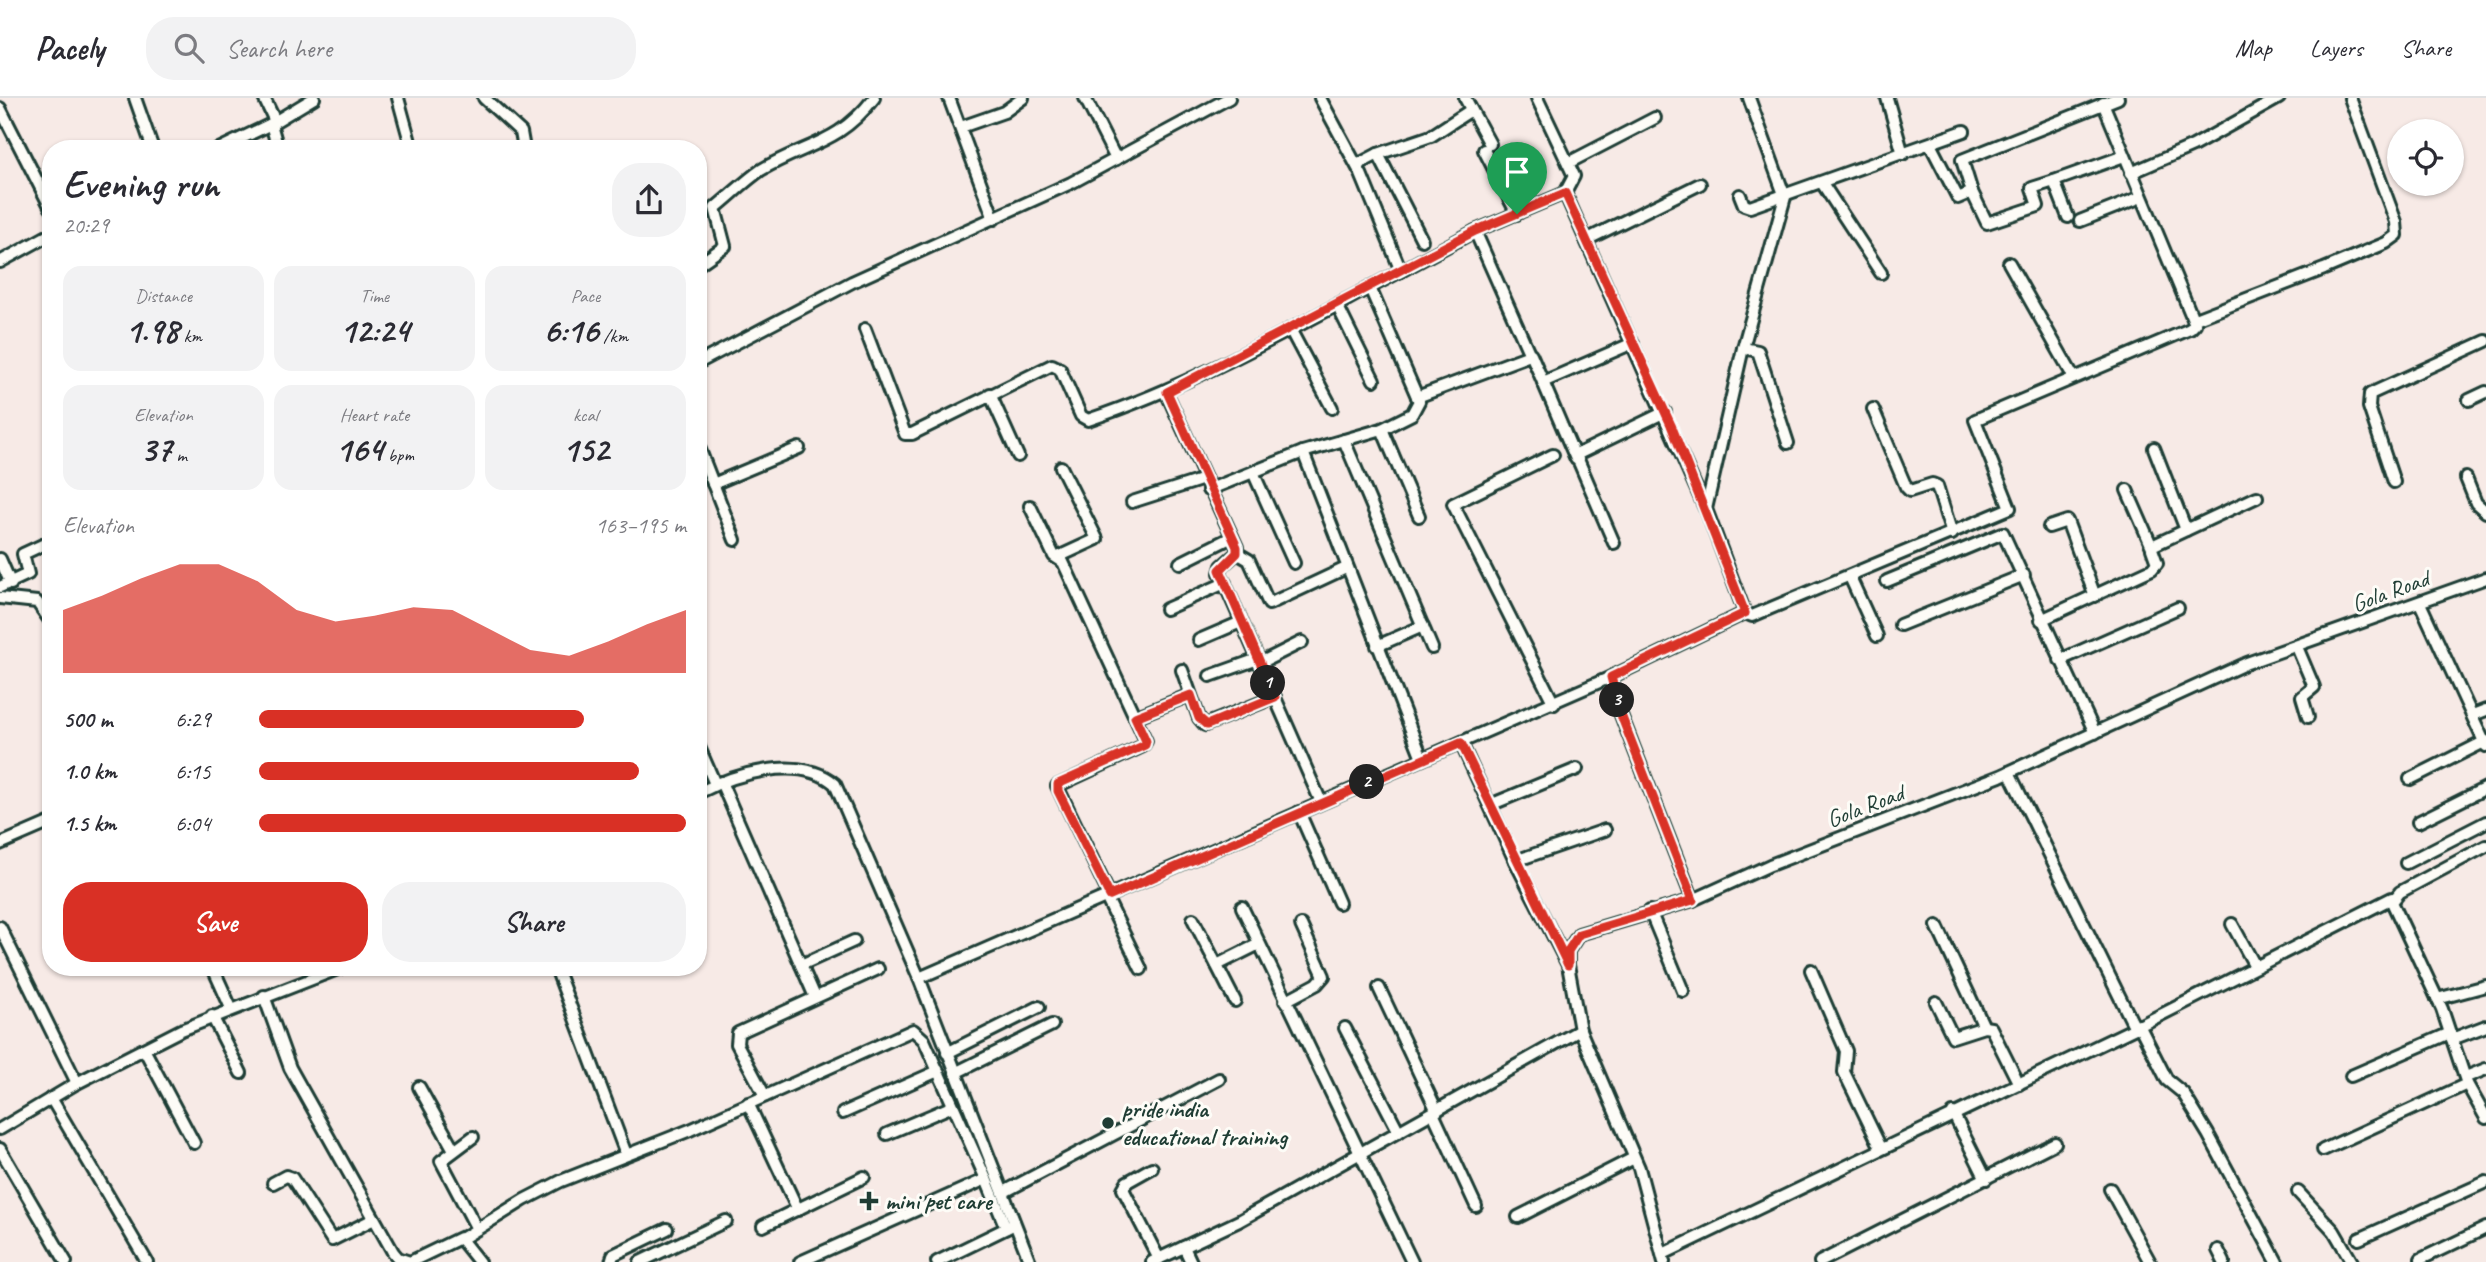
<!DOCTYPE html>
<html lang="en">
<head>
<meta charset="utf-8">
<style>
	body { margin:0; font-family:Caveat,sans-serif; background:#f2f2f3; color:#2b2b33; height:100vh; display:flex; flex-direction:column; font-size:26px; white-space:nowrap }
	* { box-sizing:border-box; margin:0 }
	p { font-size:23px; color:#7c7c81 }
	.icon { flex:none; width:38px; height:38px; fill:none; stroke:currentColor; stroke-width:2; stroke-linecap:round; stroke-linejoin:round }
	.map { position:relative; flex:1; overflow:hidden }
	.side { position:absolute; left:42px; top:42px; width:665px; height:836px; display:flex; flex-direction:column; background:#fff; border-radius:28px; box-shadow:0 2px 5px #0004 }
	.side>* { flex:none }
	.buttons { position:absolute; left:2387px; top:21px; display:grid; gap:14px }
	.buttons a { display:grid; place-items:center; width:77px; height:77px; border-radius:50%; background:#fff; box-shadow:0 2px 5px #0004; font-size:35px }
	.pin { position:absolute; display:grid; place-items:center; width:60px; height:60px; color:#fff; margin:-72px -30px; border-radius:50% 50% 50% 0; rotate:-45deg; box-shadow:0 0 7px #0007 }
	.pin .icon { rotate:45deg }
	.km { position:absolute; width:35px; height:35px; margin:-18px; border-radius:50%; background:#222; color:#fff; font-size:19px; line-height:35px; text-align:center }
	.round { display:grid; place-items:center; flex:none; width:74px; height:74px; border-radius:28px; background:#f2f2f3 }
	.overview { display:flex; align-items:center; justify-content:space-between; height:119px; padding:0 21px }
	h1 { font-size:38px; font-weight:800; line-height:52px }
	.metrics { display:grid; grid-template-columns:repeat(3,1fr); gap:10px; height:119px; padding:7px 21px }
	.metrics div { display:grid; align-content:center; border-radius:18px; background:#f2f2f3; text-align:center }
	.metrics b { font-size:35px; font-weight:800 }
	.metrics small { font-size:19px; font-weight:400 }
	.metrics p { font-size:19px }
	.chart { height:196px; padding:14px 21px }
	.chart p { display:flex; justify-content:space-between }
	.chart svg { width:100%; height:126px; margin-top:7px; fill:#d93025; opacity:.7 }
	.cta { display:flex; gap:14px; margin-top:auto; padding:14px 21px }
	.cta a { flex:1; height:80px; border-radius:28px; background:#d93025; color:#fff; font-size:28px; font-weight:800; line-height:80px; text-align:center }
	.cta a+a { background:#f2f2f3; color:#2b2b33 }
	ul { padding:0 21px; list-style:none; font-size:23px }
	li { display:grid; grid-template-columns:112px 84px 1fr; align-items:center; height:52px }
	li i { height:18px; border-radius:9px; background:#d93025 }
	header { display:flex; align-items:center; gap:42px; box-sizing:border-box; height:98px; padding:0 35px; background:#fff; border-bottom:2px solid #e1e1e2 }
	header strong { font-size:33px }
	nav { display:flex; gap:38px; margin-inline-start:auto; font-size:24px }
	.search { width:490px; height:63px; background:#f2f2f3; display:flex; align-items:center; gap:18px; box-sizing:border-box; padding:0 24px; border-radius:28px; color:#7c7c81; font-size:26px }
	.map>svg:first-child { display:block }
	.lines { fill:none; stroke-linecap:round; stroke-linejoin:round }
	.minor-casing { stroke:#1f3d34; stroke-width:16 }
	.minor { stroke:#fdfcf7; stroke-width:10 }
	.route-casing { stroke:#fff; stroke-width:14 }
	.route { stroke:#d93025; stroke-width:9 }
	.poi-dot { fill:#1f3d34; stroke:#fdfcf7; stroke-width:2.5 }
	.labels { text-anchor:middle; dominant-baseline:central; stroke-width:6; stroke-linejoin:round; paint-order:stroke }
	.street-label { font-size:24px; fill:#1f3d34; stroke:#fdfcf7 }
	.poi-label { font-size:24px; font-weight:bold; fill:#1f3d34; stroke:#fdfcf7; text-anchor:start }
</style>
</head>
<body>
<header>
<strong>Pacely</strong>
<div class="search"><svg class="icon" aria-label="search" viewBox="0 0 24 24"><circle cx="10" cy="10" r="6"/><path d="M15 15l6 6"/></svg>Search here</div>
<nav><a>Map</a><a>Layers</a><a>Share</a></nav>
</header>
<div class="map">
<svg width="2486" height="1164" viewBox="0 0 2486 1164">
	<rect width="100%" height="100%" fill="#f7eae6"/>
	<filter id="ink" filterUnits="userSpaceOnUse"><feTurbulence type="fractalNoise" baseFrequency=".0143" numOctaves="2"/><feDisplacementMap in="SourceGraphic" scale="14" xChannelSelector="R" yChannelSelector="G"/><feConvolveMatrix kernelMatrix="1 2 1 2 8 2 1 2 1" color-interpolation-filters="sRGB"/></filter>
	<g filter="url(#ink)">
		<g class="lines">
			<defs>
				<g id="minor">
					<path d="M135 0 153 51"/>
					<path d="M264 0 275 23"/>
					<path d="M398 0 412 51"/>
					<path d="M484 0 521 34 524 51"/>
					<path d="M949 0 994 121"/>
					<path d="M1085 0 1116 61"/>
					<path d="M1320 0 1361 76 1401 173 1475 133 1565 95 1705 410"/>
					<path d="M1465 0 1490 46"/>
					<path d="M1537 0 1574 78 1565 95"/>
					<path d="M1887 0 1903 56"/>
					<path d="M0 10 51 110"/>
					<path d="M271 26 278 51"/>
					<path d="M961 29 1004 14 1023 0"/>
					<path d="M1930 46 1958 100 1972 94"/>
					<path d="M219 51 271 26 314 0"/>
					<path d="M1484 52 1517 116"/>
					<path d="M1378 56 1422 142"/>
					<path d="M1568 65 1655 20"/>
					<path d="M1357 67 1378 56 1431 38 1471 12"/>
					<path d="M2131 75 2193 48 2279 0"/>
					<path d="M2054 83 2032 90 2038 108 1987 125 1972 94 1962 62 2118 0"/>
					<path d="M1822 85 1881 175"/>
					<path d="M1740 97 1744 107 1750 109 1964 33"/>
					<path d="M2068 119 2054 83 2124 58"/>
					<path d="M2080 123 2141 99"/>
					<path d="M1586 142 1700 86"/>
					<path d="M0 164 51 136"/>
					<path d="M2009 165 2073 278"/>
					<path d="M698 167 725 148 715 110C730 98 745 83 761 72 806 45 838 47 874 0"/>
					<path d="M1337 207 1374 282"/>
					<path d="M2195 221 2324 171 2386 145 2397 137 2396 124 2350 0"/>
					<path d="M865 231 905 336H912L1052 267 1060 271 1081 318 1088 322C1198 285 1298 227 1401 173"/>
					<path d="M1290 231 1332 310"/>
					<path d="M1743 250 1758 253 1788 345"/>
					<path d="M1531 256 1576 361"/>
					<path d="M698 265 852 184 1071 85 1229 0"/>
					<path d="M1543 284 1633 245"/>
					<path d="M1166 294 1237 449V455L1222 468 1220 475 1321 704"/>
					<path d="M990 296 1018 358"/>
					<path d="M1417 299 1530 257 1475 133"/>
					<path d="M2469 302 2486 294"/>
					<path d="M1873 311 1906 389 1910 393 1932 386 1937 388 1952 436"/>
					<path d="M1382 331 1419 418"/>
					<path d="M1344 342 1432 550"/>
					<path d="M698 347 735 442"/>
					<path d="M2154 350 2186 432"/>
					<path d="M1303 354 1422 660"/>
					<path d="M1553 357 1453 406 1554 606"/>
					<path d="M1253 374 1294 465"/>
					<path d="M2466 380 2476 405 2486 414"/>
					<path d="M2394 384 2369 309 2370 296 2486 243"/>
					<path d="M713 386 799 350"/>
					<path d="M1208 392 1303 354 1382 331 1412 316 1419 303 1370 190"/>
					<path d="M2127 392 2152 449"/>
					<path d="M1132 404 1204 381"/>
					<path d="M1030 408 1054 458 1063 464 1146 643 1143 648 1057 688 1110 798"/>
					<path d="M2049 429 2067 423 2095 498"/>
					<path d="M1614 445 1576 357 1665 314"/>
					<path d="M1237 455 1249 462 1269 506 1346 470"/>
					<path d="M1058 459 1097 441 1061 369"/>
					<path d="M0 461 11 486"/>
					<path d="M1180 465 1232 439"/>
					<path d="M1850 479 1877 538"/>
					<path d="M1887 483 2003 435 2095 635"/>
					<path d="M0 489 28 476 23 456 51 443"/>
					<path d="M0 500 37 504 51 524"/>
					<path d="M2420 505 2486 648"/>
					<path d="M1166 511 1225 485"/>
					<path d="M1745 515 1752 518 2010 410 1975 322 2190 231 2195 226 2103 5"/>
					<path d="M2041 522 2152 471 2157 465 2152 451 2154 447 2257 399"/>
					<path d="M1900 527 2024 477"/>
					<path d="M1199 542 1241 524"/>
					<path d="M1377 548 1423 528"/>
					<path d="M2297 549 2314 589 2302 599 2308 619"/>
					<path d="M2060 562 2178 510"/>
					<path d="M1260 565 1302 544"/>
					<path d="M1182 572 1199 620 1205 627 1275 599"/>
					<path d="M1210 578 1258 561"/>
					<path d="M2473 617 2486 612"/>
					<path d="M1135 619 1190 597"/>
					<path d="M1461 645 1515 763 1567 865"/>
					<path d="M698 647 715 686"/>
					<path d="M2009 674 2135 930"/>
					<path d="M2410 681 2486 643"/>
					<path d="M721 684 815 899"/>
					<path d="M698 695C735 676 799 656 835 686L919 880 1030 1164"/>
					<path d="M1490 707 1577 671"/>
					<path d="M1299 714 1339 805"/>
					<path d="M2418 724 2486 690"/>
					<path d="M0 746 51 724"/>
					<path d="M2486 748 2400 794 2392 804 2442 911 2467 986 2486 1020"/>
					<path d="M1515 763 1605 732"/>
					<path d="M2406 765 2486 724"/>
					<path d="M1106 799 1141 871"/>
					<path d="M1693 802 1621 617 1611 579 1745 515 1706 411 1743 250 1785 99 1749 0"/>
					<path d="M1242 809 1412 1164"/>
					<path d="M1650 813 1683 893"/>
					<path d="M1193 821 1235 903"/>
					<path d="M2232 826 2255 868"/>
					<path d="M1937 828 1984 929"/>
					<path d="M0 829 77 985"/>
					<path d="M801 867 854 843"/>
					<path d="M1217 867 1259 846"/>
					<path d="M213 870 231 910"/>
					<path d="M556 870 626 1056"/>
					<path d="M1811 872 1846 953 1844 974 1881 1050"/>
					<path d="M919 880 1611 579"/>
					<path d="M1379 890 1437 1013"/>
					<path d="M264 898 290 970 393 1154 398 1160 410 1164 460 1140 479 1164"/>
					<path d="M2437 901 2486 888"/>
					<path d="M1285 903 1317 886 1324 878 1301 827"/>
					<path d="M1936 904 1953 939 1984 929 1991 930 2019 986"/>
					<path d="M212 918 241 975"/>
					<path d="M2139 927 2167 982 2183 995 2208 1036 2277 1164"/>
					<path d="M1345 930 1399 1034"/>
					<path d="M2452 941 2486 928"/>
					<path d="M144 951 194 1045"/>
					<path d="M947 955 1039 909"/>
					<path d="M955 975 1052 927"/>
					<path d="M2351 978 2450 935"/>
					<path d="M2466 979 2486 971"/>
					<path d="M419 989 454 1052"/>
					<path d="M765 998 737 946 738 935 878 871"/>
					<path d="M51 1000 147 1164"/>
					<path d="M748 1005 798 1112"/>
					<path d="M843 1015 938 973"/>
					<path d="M1433 1015 1476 1108"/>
					<path d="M1953 1015 1986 1081"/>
					<path d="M0 1031 77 985 181 932 340 870"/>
					<path d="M887 1036 953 1008"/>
					<path d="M473 1039 441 1063 477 1131"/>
					<path d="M0 1051 66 1164"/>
					<path d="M2323 1052 2467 986"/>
					<path d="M1152 1070 1127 1084 1123 1091 1159 1161"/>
					<path d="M273 1085 286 1078 292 1080 332 1142 374 1121"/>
					<path d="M2110 1091 2150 1164"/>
					<path d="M1004 1094 1219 981"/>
					<path d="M2298 1094 2334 1133 2352 1164"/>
					<path d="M1518 1119 1634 1060"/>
					<path d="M763 1128 864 1079"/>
					<path d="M463 1140 524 1102 561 1083 690 1032 913 932 924 942 986 1081"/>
					<path d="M2359 1141 2486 1084"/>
					<path d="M1184 1149 1191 1164"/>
					<path d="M2218 1152 2224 1164"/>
					<path d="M1663 1156 2135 930 2392 800"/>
					<path d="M2421 1161 2486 1130"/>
					<path d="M611 1164 613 1157 667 1131"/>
					<path d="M640 1164 726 1123"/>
					<path d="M800 1164 986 1081 1006 1130"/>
					<path d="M937 1164 1013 1127"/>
					<path d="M1152 1164 1239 1123 1580 932"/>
					<path d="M1664 1164 1639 1070 1580 932 1568 867V853L1579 836 1693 802 1770 767 2000 678 2247 565 2486 480"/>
					<path d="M1820 1164 2055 1045"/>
				</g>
			</defs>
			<use href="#minor" class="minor-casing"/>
			<use href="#minor" class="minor"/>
		</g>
	</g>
	<g class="lines" filter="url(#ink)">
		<defs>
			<path id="route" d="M1565 95 1671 327 1745 515 1611 579 1621 617 1693 802 1579 836 1568 853V867L1461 645 1110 798 1058 693V686L1145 647 1146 643 1135 619 1191 597 1199 620 1207 627 1275 599 1220 472 1237 455V449L1167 294 1475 133Z"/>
		</defs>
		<use href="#route" class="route-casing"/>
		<use href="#route" class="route"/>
	</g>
	<g class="poi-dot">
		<circle cx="1108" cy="1025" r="7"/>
		<path d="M865.5 1092.5h7v7h7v7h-7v7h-7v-7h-7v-7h7z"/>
	</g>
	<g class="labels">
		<g class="street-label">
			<text transform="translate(2390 493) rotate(-20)">Gola Road</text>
			<text transform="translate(1865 708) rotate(-21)">Gola Road</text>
		</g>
		<g class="poi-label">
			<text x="1122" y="1011">pride india<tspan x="1122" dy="28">educational training</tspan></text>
			<text x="885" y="1103">mini pet care</text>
		</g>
	</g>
</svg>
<div class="buttons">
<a><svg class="icon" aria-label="locate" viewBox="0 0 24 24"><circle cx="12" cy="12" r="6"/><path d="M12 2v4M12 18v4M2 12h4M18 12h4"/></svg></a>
</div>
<div class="pin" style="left:1517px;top:116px;background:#1e9e55"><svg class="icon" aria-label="arrive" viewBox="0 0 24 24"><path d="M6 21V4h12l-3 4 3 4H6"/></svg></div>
<b class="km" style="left:1268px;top:585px">1</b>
<b class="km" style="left:1367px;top:684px">2</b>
<b class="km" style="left:1617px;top:602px">3</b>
<section class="side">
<div class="overview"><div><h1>Evening run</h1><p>20:29</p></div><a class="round"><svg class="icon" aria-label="share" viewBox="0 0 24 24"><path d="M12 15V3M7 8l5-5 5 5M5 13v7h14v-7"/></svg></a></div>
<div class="metrics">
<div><p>Distance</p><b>1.98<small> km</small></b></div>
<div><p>Time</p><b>12:24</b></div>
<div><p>Pace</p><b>6:16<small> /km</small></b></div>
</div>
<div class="metrics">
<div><p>Elevation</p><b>37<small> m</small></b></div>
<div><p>Heart rate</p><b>164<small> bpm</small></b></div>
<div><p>kcal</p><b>152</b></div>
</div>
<div class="chart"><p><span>Elevation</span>163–195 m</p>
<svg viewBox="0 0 160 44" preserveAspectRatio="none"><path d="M0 44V22L10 17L20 11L30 6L40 6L50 12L60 22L70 26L80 24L90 21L100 22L110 29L120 36L130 38L140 33L150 27L160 22V44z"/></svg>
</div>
<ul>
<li><b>500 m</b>6:29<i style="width:76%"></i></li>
<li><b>1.0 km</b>6:15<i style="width:89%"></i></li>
<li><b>1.5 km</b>6:04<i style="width:100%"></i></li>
</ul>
<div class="cta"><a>Save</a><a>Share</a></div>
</section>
</div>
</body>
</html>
